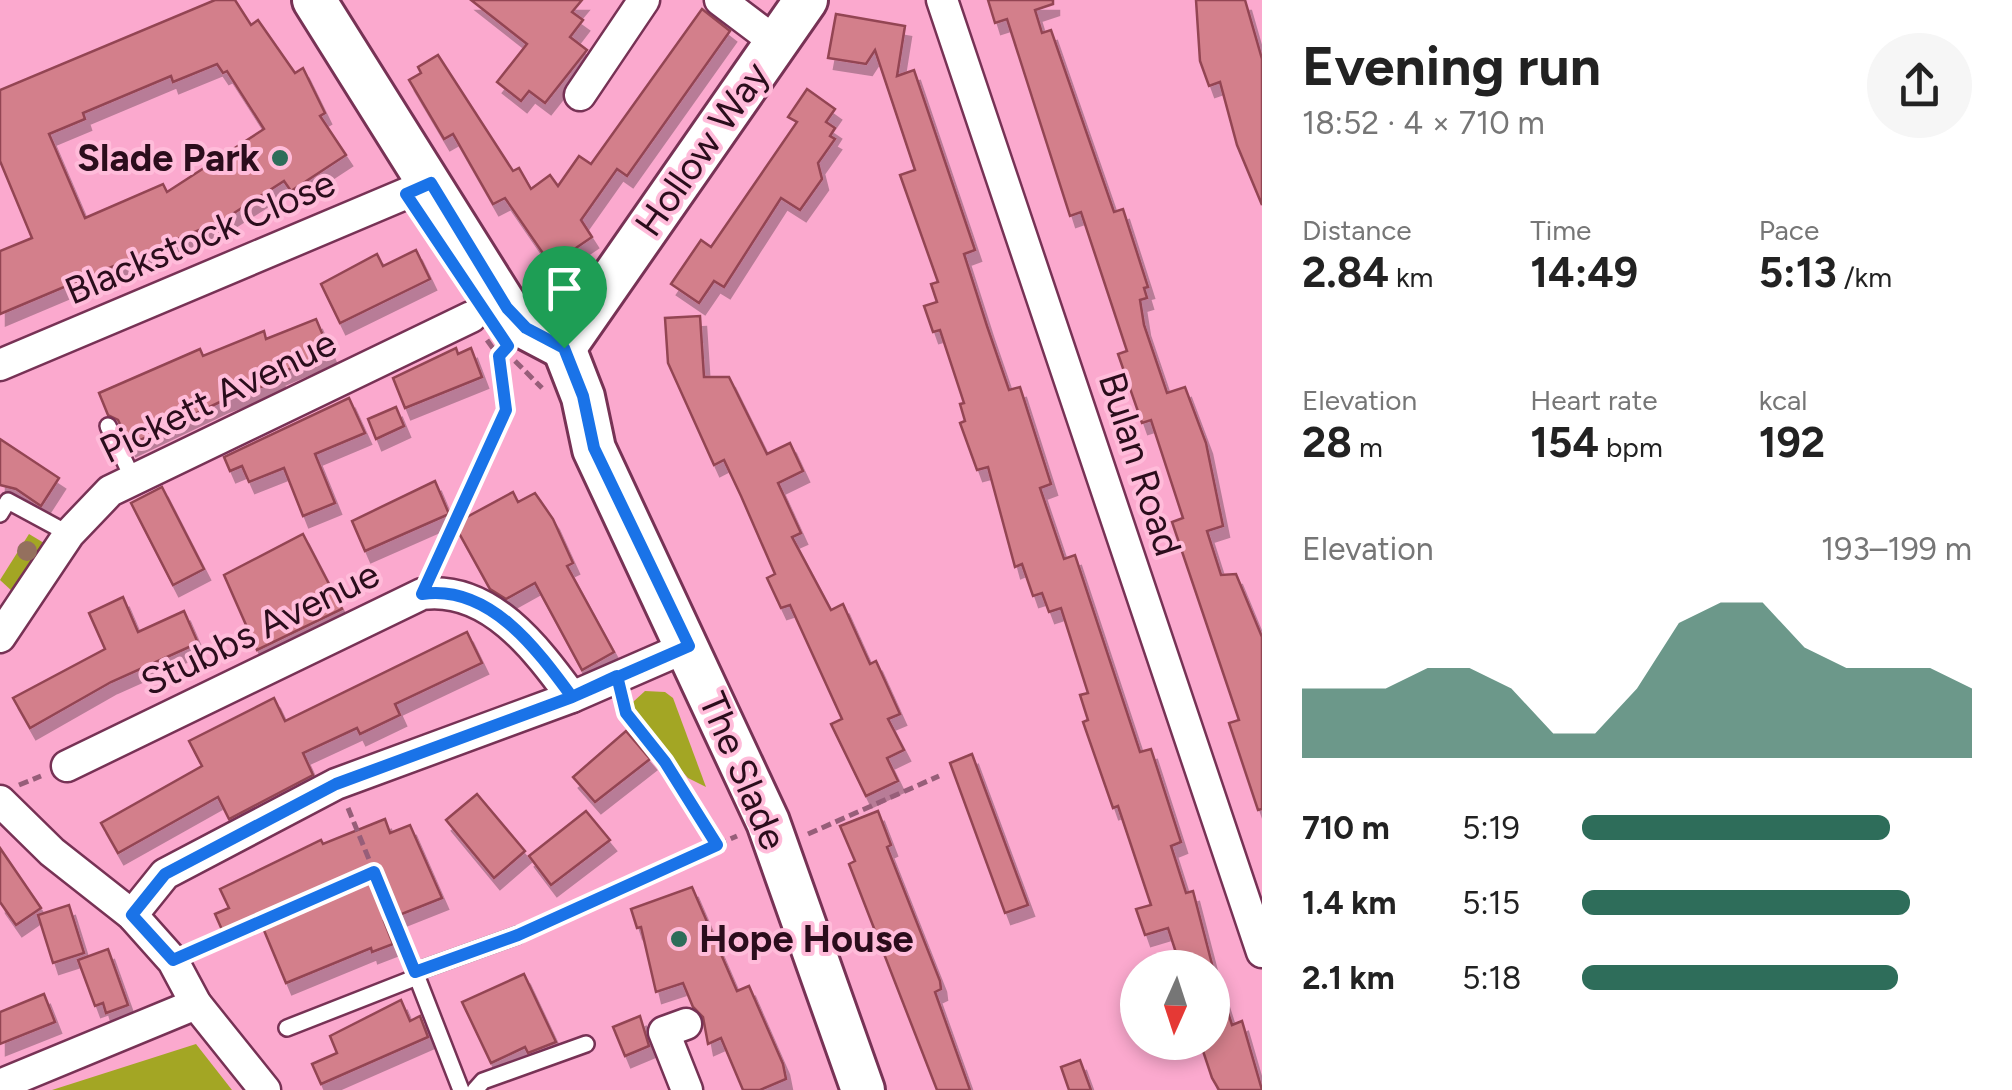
<!DOCTYPE html>
<html lang="en">
<head>
<meta charset="utf-8">
<style>
	body { margin:0; font-family:Figtree,sans-serif; background:#f6f6f6; color:#222; height:100vh; display:flex; flex-direction:column; font-size:38px; white-space:nowrap }
	* { box-sizing:border-box; margin:0 }
	p { font-size:32px; color:#767676 }
	.icon { flex:none; width:55px; height:55px; fill:none; stroke:currentColor; stroke-width:2; stroke-linecap:round; stroke-linejoin:round }
	.map { position:relative; flex:1; overflow:hidden }
	.details { display:flex; flex-direction:column; background:#fff; width:750px }
	.details>* { flex:none }
	.needle { width:65px; rotate:183deg }
	.buttons { position:absolute; left:1120px; top:950px; display:grid; gap:20px }
	.buttons a { display:grid; place-items:center; width:110px; height:110px; border-radius:50%; background:#fff; box-shadow:0 5px 15px #0003; font-size:50px }
	.pin { position:absolute; display:grid; place-items:center; width:85px; height:85px; color:#fff; margin:-102px -42px; border-radius:50% 50% 50% 0; rotate:-45deg; box-shadow:0 0 10px #0007 }
	.pin .icon { rotate:45deg }
	.round { display:grid; place-items:center; flex:none; width:105px; height:105px; border-radius:52px; background:#f6f6f6 }
	.summary { display:flex; align-items:center; justify-content:space-between; height:170px; padding:0 40px }
	h1 { font-size:55px; font-weight:700; line-height:75px }
	.stats { display:grid; grid-template-columns:repeat(3,1fr); gap:15px; height:170px; padding:10px 40px }
	.stats div { display:grid; align-content:center }
	.stats b { font-size:42px; font-weight:700 }
	.stats small { font-size:28px; font-weight:400 }
	.stats p { font-size:28px }
	.chart { height:280px; padding:20px 40px }
	.chart p { display:flex; justify-content:space-between }
	.chart svg { width:100%; height:180px; margin-top:10px; fill:#2e6d5a; opacity:.7 }
	ul { padding:0 40px; list-style:none; font-size:32px }
	li { display:grid; grid-template-columns:160px 120px 1fr; align-items:center; height:75px }
	li i { height:25px; border-radius:12px; background:#2e6d5a }
	main { display:flex; flex:1; min-height:0 }
	.map>svg:first-child { display:block }
	.green { fill:#a3a624 }
	.building { fill:#d37f8b; stroke:#934553; stroke-width:2.5; fill-rule:evenodd; filter:url(#shadow) }
	.lines { fill:none; stroke-linecap:round; stroke-linejoin:round }
	.lane-casing { stroke:#773255; stroke-width:20 }
	.street-casing { stroke:#773255; stroke-width:35 }
	.secondary-casing { stroke:#773255; stroke-width:48 }
	.path { stroke:#975e79; stroke-width:5; stroke-dasharray:10 5; stroke-linecap:butt }
	.lane { stroke:#fff; stroke-width:15 }
	.street { stroke:#fff; stroke-width:30 }
	.secondary { stroke:#fff; stroke-width:42 }
	.tree { fill:#94705e }
	.route-casing { stroke:#fff; stroke-width:20 }
	.route { stroke:#1a73e8; stroke-width:12 }
	.poi-dot { fill:#2e6d5a; stroke:#ffbcda; stroke-width:4 }
	.labels { text-anchor:middle; dominant-baseline:central; stroke-width:8; stroke-linejoin:round; paint-order:stroke }
	.street-label { font-size:38px; fill:#2b0d1c; stroke:#ffbcda }
	.poi-label { font-size:38px; font-weight:bold; fill:#2b0d1c; stroke:#ffbcda; text-anchor:end }
</style>
</head>
<body>
<main>
<div class="map">
<svg width="1262" height="1090" viewBox="0 0 1262 1090">
	<defs>
		<filter id="shadow"><feDropShadow dx="6" dy="11" stdDeviation="0" flood-color="#0004"/></filter>
	</defs>
	<rect width="100%" height="100%" fill="#fba9ce"/>
	<g class="green">
		<path d="M29 534 44 543 13 592 0 580Z"/>
		<path d="M645 691 665 692 673 698 706 787 688 778 633 714V702Z"/>
		<path d="M196 1044 232 1090H52Z"/>
	</g>
	<g class="building">
		<path d="M215 0H235L251 25 258 20 295 73 303 68 325 113 320 116 346 155 291 191 284 181 223 220 0 314V251L32 238 0 161V90ZM217 64 223 73 227 71 264 129 167 192 163 184 85 218 49 134 85 119 83 113 171 76 173 82Z"/>
		<path d="M471 0H582L572 12 583 20 570 37 587 50 545 103 529 91 521 101 497 82 527 44Z"/>
		<path d="M988 0H1053V4L1035 10 1042 33 1051 30 1114 212 1123 209 1148 287 1144 288 1147 298 1140 300 1144 325 1167 393 1185 387 1206 443 1223 526 1207 531 1221 575 1236 574 1262 637V809L1258 810 1229 723 1239 720 1172 522 1183 518 1151 420 1142 423 1118 354 1127 351 1081 212 1070 216 1007 19 995 23Z"/>
		<path d="M1196 0H1245L1262 59V205L1237 145 1220 82 1209 86 1200 61Z"/>
		<path d="M702 9 730 31 627 176 617 169 581 220 592 237 551 265 505 198 493 204 453 134 444 139 409 80 421 73 418 67 438 55 513 171 519 168 531 189 550 175 558 186 579 156 591 164Z"/>
		<path d="M836 14 905 26 897 76 914 70 975 250 964 254 987 326 1009 390 1020 387 1051 484 1040 488 1064 559 1075 555 1140 752 1151 749 1181 842 1171 846 1186 893 1193 891 1213 968H1181L1168 928 1145 935 1136 909 1151 905 1118 806 1113 808 1083 722 1088 720 1080 695 1088 693 1061 608 1049 612 1042 593 1033 596 1022 564 1015 567 988 467 977 470 960 423 965 421 960 404 964 403 940 330 933 332 924 306 937 302 931 284 938 282 900 175 915 170 875 50 866 64 828 58Z"/>
		<path d="M807 89 835 109 826 122 835 128 830 136 835 139 818 163 822 179 800 210 781 198 724 287 714 281 699 303 671 284 701 240 711 247 797 122 788 117Z"/>
		<path d="M416 250 430 279 340 323 321 284 377 254 383 266Z"/>
		<path d="M700 316 704 377H729L767 454 790 443 803 471 778 483 801 533 792 537 831 610 843 604 870 664 876 661 900 714 888 719 904 750 887 758 898 781 866 796 831 724 842 719 790 605 781 608 767 578 775 574 741 496 724 460 714 465 668 363 665 318Z"/>
		<path d="M316 319 330 352 278 374 280 380 222 401 130 445 118 420 108 415 99 393 200 349 203 356 264 331 266 339Z"/>
		<path d="M456 348 458 354 471 348 482 377 405 408 393 378Z"/>
		<path d="M349 398 365 433 315 454 335 503 303 516 284 468 249 482 242 466 230 471 224 457Z"/>
		<path d="M396 407 404 426 376 439 368 419Z"/>
		<path d="M0 439 59 478 41 506 16 489 0 485Z"/>
		<path d="M435 481 449 514 365 551 352 521Z"/>
		<path d="M162 487 204 569 173 585 131 503Z"/>
		<path d="M513 492 518 502 535 493 553 519 573 563 567 566 614 652 582 670 535 583 506 599 490 589 454 524Z"/>
		<path d="M303 534 342 609 257 650 224 575Z"/>
		<path d="M123 597 138 632 184 611 198 643 111 682 30 728 13 698 105 649 89 613Z"/>
		<path d="M467 632 482 663 395 704 400 715 360 734 357 728 303 753 313 775 229 819 218 797 118 853 101 823 202 766 189 741 274 698 285 721Z"/>
		<path d="M626 731 650 759 595 802 573 777Z"/>
		<path d="M972 754 1028 905 1005 913 950 763Z"/>
		<path d="M477 794 525 851 494 878 446 820Z"/>
		<path d="M586 811 610 840 551 885 529 856Z"/>
		<path d="M878 811 891 845 887 847 940 981 941 989 935 992 970 1090H937L849 864 855 861 840 826Z"/>
		<path d="M385 819 390 833 410 825 442 898 384 921 393 944 372 952 371 948 286 983 258 916 223 932 215 914 229 908 220 889 321 840 323 844Z"/>
		<path d="M0 848 41 908 16 925 0 902Z"/>
		<path d="M692 887 737 991 749 986 783 1064 786 1079 760 1090H743L721 1038 708 1044 703 1017 693 1007 683 983 656 992 641 927 637 928 631 909Z"/>
		<path d="M69 905 84 953 53 963 38 915Z"/>
		<path d="M108 949 128 1005 106 1013 103 1003 95 1006 78 960Z"/>
		<path d="M524 974 556 1042 528 1053 525 1047 491 1063 462 1002Z"/>
		<path d="M1217 978 1232 1025 1242 1021 1262 1090H1219L1212 1078 1200 1042H1212V979Z"/>
		<path d="M44 994 55 1022 0 1044V1012Z"/>
		<path d="M401 1000 410 1021 420 1016 428 1037 321 1084 312 1064 337 1053 330 1036Z"/>
		<path d="M640 1016 649 1046 625 1056 613 1027Z"/>
		<path d="M1080 1060 1091 1090H1069L1061 1067Z"/>
	</g>
	<g class="lines">
		<defs>
			<g id="lane">
				<path d="M108 426 133 479"/>
				<path d="M0 514 8 501 69 534"/>
				<path d="M287 1028 417 977"/>
				<path d="M461 1090 415 972 518 935"/>
				<path d="M475 1090 483 1081 586 1044"/>
			</g>
			<g id="street">
				<path d="M720 0 777 43"/>
				<path d="M942 0 1262 952"/>
				<path d="M580 95 644 0"/>
				<path d="M0 365 431 183"/>
				<path d="M0 637 69 534 110 491 471 317"/>
				<path d="M67 766 422 594C489 585 536 648 572 697"/>
				<path d="M0 801 52 852 132 915 173 961 196 1004 265 1090"/>
				<path d="M132 915 165 874 336 784 572 697 689 646"/>
				<path d="M686 1024 664 1032 687 1090"/>
				<path d="M0 1085 196 1004"/>
			</g>
			<g id="secondary">
				<path d="M314 0 507 308 526 328 564 348"/>
				<path d="M564 348 583 397 594 449 768 822 863 1090"/>
				<path d="M564 348 806 0"/>
			</g>
		</defs>
		<use href="#lane" class="lane-casing"/>
		<use href="#street" class="street-casing"/>
		<use href="#secondary" class="secondary-casing"/>
		<g class="path">
			<path d="M487 340 499 357"/>
			<path d="M515 361 542 388"/>
			<path d="M433 567 506 410 499 357 503 352"/>
			<path d="M19 785 41 776"/>
			<path d="M348 808 408 955"/>
			<path d="M808 834 939 776"/>
			<path d="M717 845 737 836"/>
			<path d="M536 926 717 845 665 762 626 713 623 703"/>
			<path d="M199 949 375 872"/>
		</g>
		<use href="#lane" class="lane"/>
		<use href="#street" class="street"/>
		<use href="#secondary" class="secondary"/>
	</g>
	<circle class="tree" cx="27" cy="551" r="10"/>
	<g class="lines">
		<defs>
			<path id="route" d="M564 348 583 396 594 448 689 646 572 697 336 784 165 874 132 915 173 960 374 872 415 972 518 935 717 845 665 762 626 713 617 676 572 697C536 648 489 584 422 594L506 410 499 356 508 346 406 194 431 183 507 308 526 328 564 348"/>
		</defs>
		<use href="#route" class="route-casing"/>
		<use href="#route" class="route"/>
	</g>
	<g class="poi-dot">
		<circle cx="280" cy="158" r="10"/>
		<circle cx="679" cy="939" r="10"/>
	</g>
	<g class="labels">
		<g class="street-label">
			<text transform="translate(702 149) rotate(-55)">Hollow Way</text>
			<text transform="translate(200 237) rotate(-23)">Blackstock Close</text>
			<text transform="translate(218 396) rotate(-26)">Pickett Avenue</text>
			<text transform="translate(1140 464) rotate(72)">Bulan Road</text>
			<text transform="translate(260 628) rotate(-26)">Stubbs Avenue</text>
			<text transform="translate(743 771) rotate(67)">The Slade</text>
		</g>
		<g class="poi-label">
			<text x="260" y="158">Slade Park</text>
			<text x="699" y="939" text-anchor="start">Hope House</text>
		</g>
	</g>
</svg>
<div class="buttons">
<a><svg class="needle" viewBox="-14 -14 28 28"><path d="M0-13l5 13h-10z" fill="#e53935"/><path d="M0 13l5-13h-10z" fill="#767676"/></svg></a>
</div>
<div class="pin" style="left:564px;top:348px;background:#1e9e55"><svg class="icon" aria-label="arrive" viewBox="0 0 24 24"><path d="M6 21V4h12l-3 4 3 4H6"/></svg></div>
</div>
<section class="details">
<div class="summary"><div><h1>Evening run</h1><p>18:52 · 4 × 710 m</p></div><a class="round"><svg class="icon" aria-label="share" viewBox="0 0 24 24"><path d="M12 15V3M7 8l5-5 5 5M5 13v7h14v-7"/></svg></a></div>
<div class="stats">
<div><p>Distance</p><b>2.84<small> km</small></b></div>
<div><p>Time</p><b>14:49</b></div>
<div><p>Pace</p><b>5:13<small> /km</small></b></div>
</div>
<div class="stats">
<div><p>Elevation</p><b>28<small> m</small></b></div>
<div><p>Heart rate</p><b>154<small> bpm</small></b></div>
<div><p>kcal</p><b>192</b></div>
</div>
<div class="chart"><p><span>Elevation</span>193–199 m</p>
<svg viewBox="0 0 160 44" preserveAspectRatio="none"><path d="M0 44V27L10 27L20 27L30 22L40 22L50 27L60 38L70 38L80 27L90 11L100 6L110 6L120 17L130 22L140 22L150 22L160 27V44z"/></svg>
</div>
<ul>
<li><b>710 m</b>5:19<i style="width:79%"></i></li>
<li><b>1.4 km</b>5:15<i style="width:84%"></i></li>
<li><b>2.1 km</b>5:18<i style="width:81%"></i></li>
</ul>
</section>
</main>
</body>
</html>
